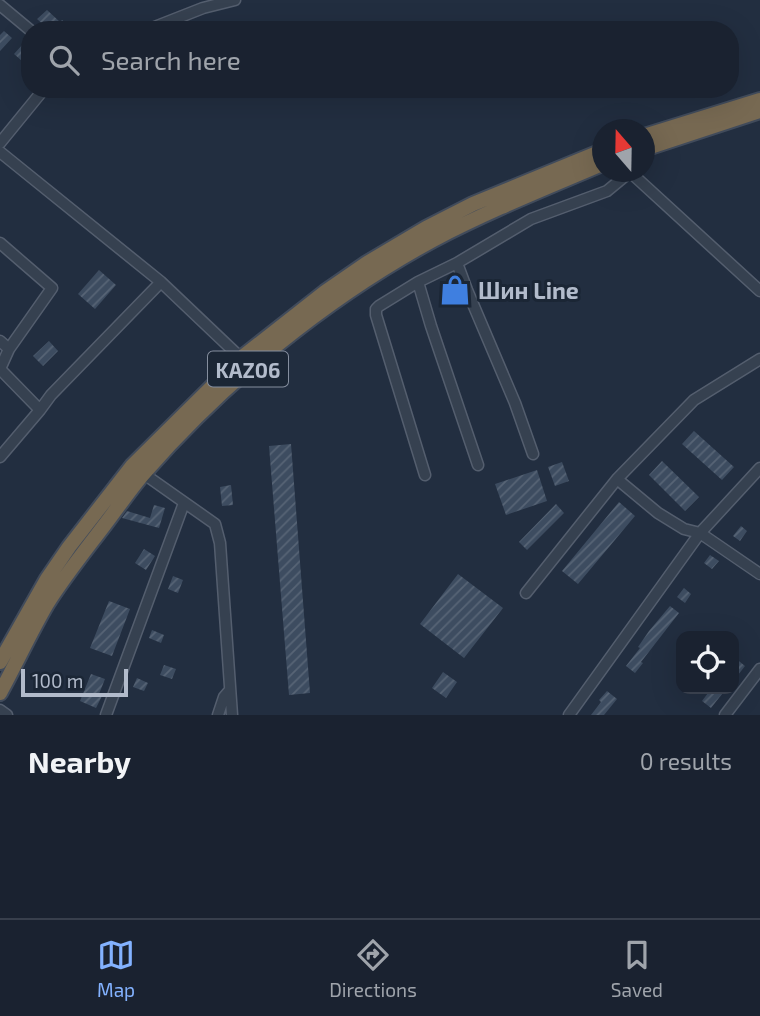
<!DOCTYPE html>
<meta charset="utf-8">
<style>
:root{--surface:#1a2230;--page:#232a38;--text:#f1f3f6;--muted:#9fa4ab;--line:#383f4c;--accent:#83b2ff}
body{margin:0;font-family:"Exo 2",sans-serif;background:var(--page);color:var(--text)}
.controls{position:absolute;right:21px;bottom:21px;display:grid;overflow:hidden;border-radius:14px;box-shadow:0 7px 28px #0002}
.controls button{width:63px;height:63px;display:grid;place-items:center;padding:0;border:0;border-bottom:2px solid var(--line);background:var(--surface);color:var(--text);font:35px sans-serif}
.compass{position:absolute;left:592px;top:119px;width:63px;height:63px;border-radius:50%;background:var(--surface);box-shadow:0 7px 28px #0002;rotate:340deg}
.scale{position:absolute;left:21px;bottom:18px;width:107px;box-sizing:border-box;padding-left:7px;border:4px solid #b2bbcb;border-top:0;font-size:19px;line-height:24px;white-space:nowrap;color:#b2bbcb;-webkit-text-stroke:5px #1b2635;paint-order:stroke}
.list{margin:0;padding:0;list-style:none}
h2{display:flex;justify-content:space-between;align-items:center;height:91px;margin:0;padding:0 28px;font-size:30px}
h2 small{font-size:23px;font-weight:400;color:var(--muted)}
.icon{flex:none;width:38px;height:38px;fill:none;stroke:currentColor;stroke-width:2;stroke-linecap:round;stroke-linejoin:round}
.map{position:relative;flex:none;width:760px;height:715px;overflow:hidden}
.search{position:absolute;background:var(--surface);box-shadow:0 7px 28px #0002;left:21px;right:21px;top:21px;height:77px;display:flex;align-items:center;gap:18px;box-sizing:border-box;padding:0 24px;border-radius:28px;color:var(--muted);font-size:26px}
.sheet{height:203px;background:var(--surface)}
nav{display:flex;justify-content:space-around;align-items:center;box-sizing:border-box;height:98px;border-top:2px solid var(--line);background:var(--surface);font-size:19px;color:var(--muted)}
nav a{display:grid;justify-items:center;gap:4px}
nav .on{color:var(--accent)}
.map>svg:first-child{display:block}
.building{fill:url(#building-hatch)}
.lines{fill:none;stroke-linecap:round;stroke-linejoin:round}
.minor-casing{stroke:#545e6e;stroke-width:13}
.highway-casing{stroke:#414b5b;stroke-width:18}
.minor{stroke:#364150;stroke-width:10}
.highway{stroke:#776952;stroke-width:14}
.labels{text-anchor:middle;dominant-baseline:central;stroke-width:6;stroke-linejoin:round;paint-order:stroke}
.shield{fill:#1b2635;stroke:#858e9e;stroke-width:2}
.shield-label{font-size:21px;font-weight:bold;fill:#b2bbcb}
.poi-label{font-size:23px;font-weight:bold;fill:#b2bbcb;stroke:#1b2635;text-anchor:start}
</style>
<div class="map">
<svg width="760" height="715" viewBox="0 0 760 715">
<defs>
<pattern id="building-hatch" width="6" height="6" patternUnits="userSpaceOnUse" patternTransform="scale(1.75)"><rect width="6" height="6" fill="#3d4c60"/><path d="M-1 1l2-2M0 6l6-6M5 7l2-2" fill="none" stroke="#576475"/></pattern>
</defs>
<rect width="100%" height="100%" fill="#222e40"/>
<!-- building -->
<path class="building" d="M47,10L60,22L62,20L73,30H53L48,24L46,27L37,19Z
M4,31L12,38L0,51V35Z
M23,44L30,50V53L22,61L14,54Z
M99,270L116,285L95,309L78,294Z
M49,341L58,351L43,366L33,356Z
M694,431L734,467L722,480L682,444Z
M291,444L310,693L289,695L269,446Z
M662,461L699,497L685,511L649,475Z
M562,462L569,481L555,486L548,467Z
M537,470L547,501L506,515L495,484Z
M231,485L233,505L222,506L220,487Z
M619,502L635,516L578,584L562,571Z
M556,504L564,513L527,550L519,542Z
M154,505L165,508L159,528L122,518L127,511L150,518Z
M741,526L747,531L740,541L733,536Z
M144,549L155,556L146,570L135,563Z
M710,555L719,561L712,569L704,563Z
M458,574L503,608L464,658L420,624Z
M173,576L183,580L178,593L168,589Z
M684,588L691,594L685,603L677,597Z
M109,601L130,609L112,656L90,648Z
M670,606L679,613L641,662L643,663L635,673L626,666L640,648L638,647L649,631Z
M152,630L164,635L161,643L149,638Z
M734,657L745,666L738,675L734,672Z
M164,665L176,669L172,679L160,675Z
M443,672L457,682L446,698L432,688Z
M91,674L105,679L99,694L102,696L96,708L80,701Z
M137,678L148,683L144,691L133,687Z
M711,689H726L711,708L702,701Z
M607,691L617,699L604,715H591L601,702L599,700Z"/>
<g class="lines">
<!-- minor casing -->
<g class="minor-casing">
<path id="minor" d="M0,5L30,30
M147,30L203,8L235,0
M0,143L44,89
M0,152L161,282L241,358
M630,172L760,291
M0,243L52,288L9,349
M457,263L467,290L515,403L533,454
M418,282L431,326L478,465
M0,341L9,349L0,369L40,410
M0,457L40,410L51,395L161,282
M144,474L215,524L220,543L232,715
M425,475L376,315V309L379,306L418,282L457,263L531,219L607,191L630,172
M617,479L658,513L684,529L700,533L760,574
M526,593L617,479L694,400L760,359
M0,710L7,715
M106,715L184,503
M218,715L224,697L230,690
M569,715L700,533L760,468
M725,715L760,669"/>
</g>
<!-- highway casing -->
<g class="highway-casing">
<path id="highway" d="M644,136L760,100
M644,149L760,111
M0,662L47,579L69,547L132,466L241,358L325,292L367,263L426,228L473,204L602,151
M0,693C16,664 30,633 47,604C64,577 84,552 103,527C117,509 130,489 145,472C226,380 325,299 433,240C488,211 546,188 602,164"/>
</g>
<!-- minor -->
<use href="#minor" class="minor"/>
<!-- highway -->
<use href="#highway" class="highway"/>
</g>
<!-- icons -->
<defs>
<g id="shop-bare" transform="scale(2.415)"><path d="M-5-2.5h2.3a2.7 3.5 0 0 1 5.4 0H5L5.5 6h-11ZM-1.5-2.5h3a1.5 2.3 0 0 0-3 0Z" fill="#3f7fe0" stroke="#1b2635" stroke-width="2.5" paint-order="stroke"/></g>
</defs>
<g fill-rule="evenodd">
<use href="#shop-bare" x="455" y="290"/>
</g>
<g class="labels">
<!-- shield labels -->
<rect class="shield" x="208" y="351.5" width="80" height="35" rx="5"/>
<g class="shield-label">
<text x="248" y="369">KАZ06</text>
</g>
<!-- poi labels -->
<g class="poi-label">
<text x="478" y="290">Шин Line</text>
</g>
</g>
</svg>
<div class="controls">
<button><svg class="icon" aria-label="locate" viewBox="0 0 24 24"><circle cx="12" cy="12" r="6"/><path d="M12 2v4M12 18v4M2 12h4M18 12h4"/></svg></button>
</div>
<svg class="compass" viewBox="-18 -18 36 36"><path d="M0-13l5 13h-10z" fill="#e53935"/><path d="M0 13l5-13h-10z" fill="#9fa4ab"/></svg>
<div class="scale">100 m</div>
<div class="search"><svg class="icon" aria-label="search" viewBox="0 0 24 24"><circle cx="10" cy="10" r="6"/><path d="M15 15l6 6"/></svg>Search here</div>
</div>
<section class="sheet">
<h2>Nearby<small>0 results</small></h2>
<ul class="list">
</ul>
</section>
<nav>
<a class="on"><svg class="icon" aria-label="map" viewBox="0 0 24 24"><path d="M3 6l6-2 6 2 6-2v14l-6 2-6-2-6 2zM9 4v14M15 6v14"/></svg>Map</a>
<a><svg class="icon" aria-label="directions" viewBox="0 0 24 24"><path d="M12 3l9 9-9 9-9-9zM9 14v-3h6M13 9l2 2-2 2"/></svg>Directions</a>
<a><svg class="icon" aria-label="saved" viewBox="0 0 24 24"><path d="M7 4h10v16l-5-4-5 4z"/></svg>Saved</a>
</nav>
